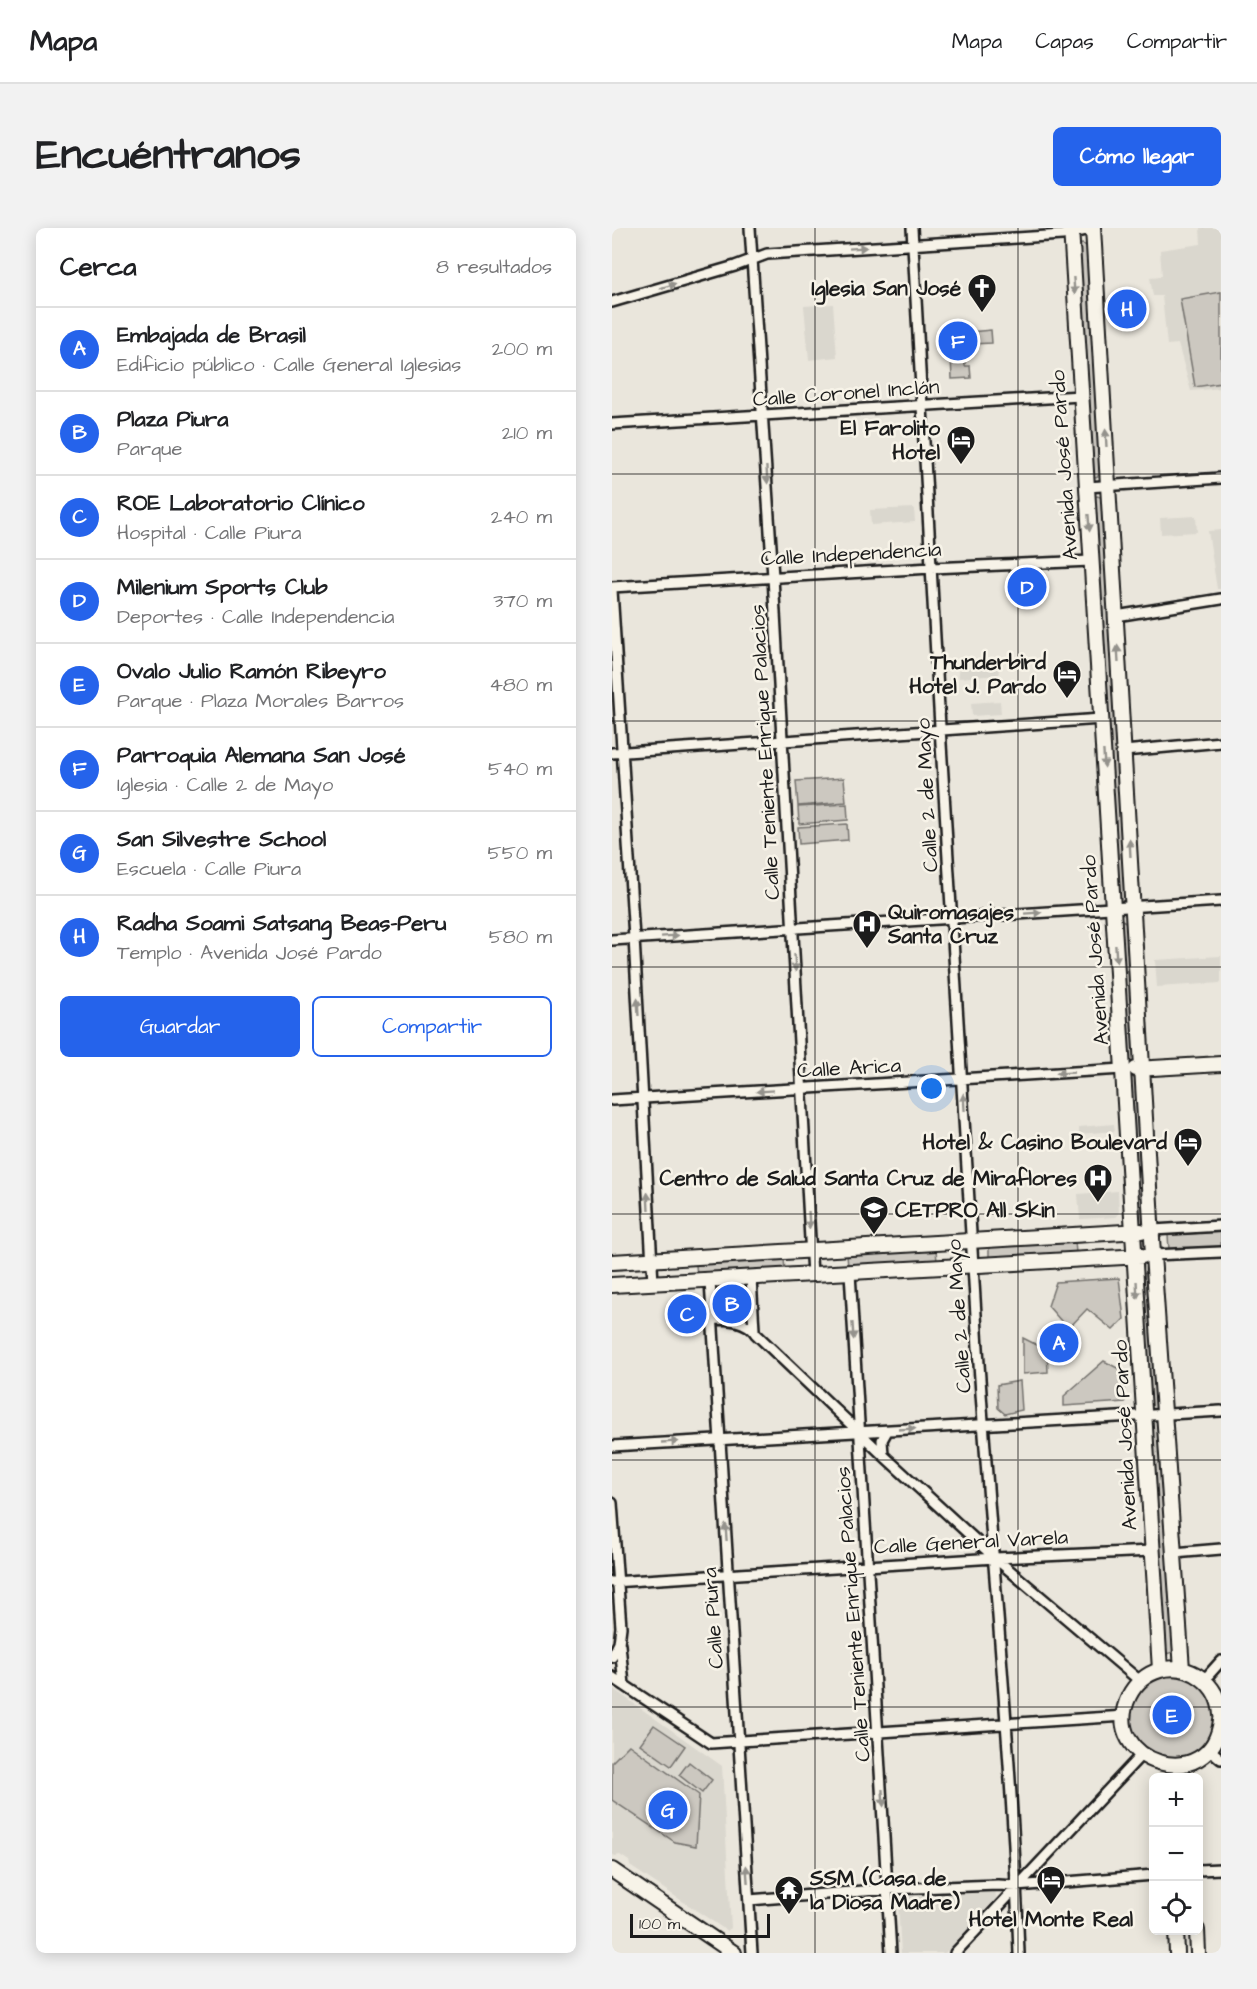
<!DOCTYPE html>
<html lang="es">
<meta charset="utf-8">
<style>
:root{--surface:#fff;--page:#f2f2f2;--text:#202124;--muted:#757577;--line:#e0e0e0;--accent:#2563eb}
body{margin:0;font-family:"Architects Daughter",sans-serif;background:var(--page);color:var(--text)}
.controls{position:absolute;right:18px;bottom:18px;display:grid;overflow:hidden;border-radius:9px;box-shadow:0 3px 15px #0003}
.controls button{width:54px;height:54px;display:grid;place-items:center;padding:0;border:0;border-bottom:2px solid var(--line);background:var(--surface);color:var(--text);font:30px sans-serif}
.scale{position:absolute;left:18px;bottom:15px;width:140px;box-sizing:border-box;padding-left:6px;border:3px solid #1c1c1c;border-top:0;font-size:16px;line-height:21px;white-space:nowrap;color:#1c1c1c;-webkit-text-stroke:4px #f7f3e8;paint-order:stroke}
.you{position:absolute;left:320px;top:861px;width:21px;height:21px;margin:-15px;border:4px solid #fff;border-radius:50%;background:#1a73e8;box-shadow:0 0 0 9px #1a73e833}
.badge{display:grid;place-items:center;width:39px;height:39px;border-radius:50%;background:var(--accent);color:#fff;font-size:20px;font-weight:700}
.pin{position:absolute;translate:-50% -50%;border:3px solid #fff;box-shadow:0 2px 6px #0006}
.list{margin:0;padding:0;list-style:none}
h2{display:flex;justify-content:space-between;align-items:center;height:78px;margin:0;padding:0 24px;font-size:26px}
h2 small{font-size:20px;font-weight:400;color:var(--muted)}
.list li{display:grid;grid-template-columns:39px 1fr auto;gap:18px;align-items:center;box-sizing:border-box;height:84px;padding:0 24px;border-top:2px solid var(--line)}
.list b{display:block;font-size:22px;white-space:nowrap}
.list p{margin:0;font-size:20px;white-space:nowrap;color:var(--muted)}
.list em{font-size:20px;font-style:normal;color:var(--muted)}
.actions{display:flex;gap:12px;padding:18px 24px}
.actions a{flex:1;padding:14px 0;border:2px solid var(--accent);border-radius:9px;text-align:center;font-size:21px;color:var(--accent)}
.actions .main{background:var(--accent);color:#fff}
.icon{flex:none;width:33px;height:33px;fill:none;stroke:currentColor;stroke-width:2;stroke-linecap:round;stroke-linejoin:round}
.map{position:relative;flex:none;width:609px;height:1725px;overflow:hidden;border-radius:9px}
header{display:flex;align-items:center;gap:36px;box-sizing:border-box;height:84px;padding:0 30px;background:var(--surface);border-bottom:2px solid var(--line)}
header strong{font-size:28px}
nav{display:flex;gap:33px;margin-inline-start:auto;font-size:21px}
.intro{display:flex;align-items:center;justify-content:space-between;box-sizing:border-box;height:144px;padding:0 36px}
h1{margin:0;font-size:42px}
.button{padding:15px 27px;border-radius:9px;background:var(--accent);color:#fff;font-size:21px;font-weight:700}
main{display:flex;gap:36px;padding:0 36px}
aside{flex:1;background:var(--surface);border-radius:9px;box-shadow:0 3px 15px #0003}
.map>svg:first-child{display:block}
.built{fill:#dad7ce}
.green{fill:#ccc8c0;stroke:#74726e;stroke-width:1.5}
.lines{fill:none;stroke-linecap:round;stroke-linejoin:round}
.minor-casing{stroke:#1c1c1c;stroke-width:14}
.secondary-casing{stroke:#1c1c1c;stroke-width:18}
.minor{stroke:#f7f3e8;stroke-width:9}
.secondary{stroke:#f7f3e8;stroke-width:14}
.oneway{fill:#94928c}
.grid{fill:none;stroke:#1c1c1c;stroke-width:1.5;stroke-opacity:0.55}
.labels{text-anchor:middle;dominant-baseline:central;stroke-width:5;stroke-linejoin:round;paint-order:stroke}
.poi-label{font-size:21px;font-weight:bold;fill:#1c1c1c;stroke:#f7f3e8;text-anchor:end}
.street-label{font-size:21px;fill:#1c1c1c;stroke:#f7f3e8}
</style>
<header>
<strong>Mapa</strong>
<nav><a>Mapa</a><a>Capas</a><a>Compartir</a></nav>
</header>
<div class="intro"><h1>Encuéntranos</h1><a class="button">Cómo llegar</a></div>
<main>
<aside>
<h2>Cerca<small>8 resultados</small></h2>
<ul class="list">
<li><span class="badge">A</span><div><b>Embajada de Brasil</b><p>Edificio público · Calle General Iglesias</p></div><em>200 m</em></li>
<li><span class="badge">B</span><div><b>Plaza Piura</b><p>Parque</p></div><em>210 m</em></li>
<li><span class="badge">C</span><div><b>ROE Laboratorio Clínico</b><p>Hospital · Calle Piura</p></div><em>240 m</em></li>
<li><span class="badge">D</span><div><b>Milenium Sports Club</b><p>Deportes · Calle Independencia</p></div><em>370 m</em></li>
<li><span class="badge">E</span><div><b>Ovalo Julio Ramón Ribeyro</b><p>Parque · Plaza Morales Barros</p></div><em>480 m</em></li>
<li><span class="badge">F</span><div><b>Parroquia Alemana San José</b><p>Iglesia · Calle 2 de Mayo</p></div><em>540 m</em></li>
<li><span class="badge">G</span><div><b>San Silvestre School</b><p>Escuela · Calle Piura</p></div><em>550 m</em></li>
<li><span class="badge">H</span><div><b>Radha Soami Satsang Beas-Peru</b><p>Templo · Avenida José Pardo</p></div><em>580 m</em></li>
</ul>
<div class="actions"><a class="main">Guardar</a><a>Compartir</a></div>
</aside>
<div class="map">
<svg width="609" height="1725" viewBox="0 0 609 1725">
<rect width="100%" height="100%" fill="#eae6dc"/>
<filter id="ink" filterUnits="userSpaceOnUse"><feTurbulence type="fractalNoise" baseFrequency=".0167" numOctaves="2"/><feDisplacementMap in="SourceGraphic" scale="12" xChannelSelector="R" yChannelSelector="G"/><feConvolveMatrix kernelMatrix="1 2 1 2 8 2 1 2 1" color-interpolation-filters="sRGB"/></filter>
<g filter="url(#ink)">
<!-- built -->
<path class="built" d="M588,0H609V160L579,163L566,116L555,117L550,68H541L538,49L550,48L548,22L589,16Z
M221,76L225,129L197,132L192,78Z
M302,280L303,294L259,297L258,282Z
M584,288L585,304L549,306L548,290Z
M609,302V361H605L596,303Z
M386,436L387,447L347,450L346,438Z
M388,473L389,486L360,488L359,475Z
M609,728V755L545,759L543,732Z
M502,896L503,903L467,906V899Z
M506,963L507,986L504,989L468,991L466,966Z
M0,1460L110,1538L119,1700L115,1703L18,1638L17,1633L8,1627L3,1628L0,1626Z
M383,1660L384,1670L333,1725H289L286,1675L290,1668Z"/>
<!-- green -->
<path class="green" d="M470,16L478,19L491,245L484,249L480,248L466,17Z
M609,64V155L583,159L568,71Z
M379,102L380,115L359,116L358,104Z
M353,127V138H358L359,150L340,151L339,128Z
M485,268L492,270L516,671L509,675L505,674L482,269Z
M232,550L234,574L186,578L184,553Z
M235,576L236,592L187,596L186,579Z
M235,596L236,612L187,616L186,599Z
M510,692L517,696L525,832L519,836L515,835L507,693Z
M520,849L526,852L533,996L525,997L517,850Z
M609,1004V1020L557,1022L556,1007Z
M463,1013L464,1025L377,1031V1019Z
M324,1021L325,1034L236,1039L235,1027Z
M172,1031L173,1043L85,1049L84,1037Z
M537,1045L561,1424L551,1427L526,1046Z
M507,1050L512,1091L501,1102L475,1081L456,1101L436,1078L444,1054Z
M133,1057L137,1060L139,1088L103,1091L102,1064L106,1058Z
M411,1110L435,1122L436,1144L411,1146Z
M492,1133L511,1143L513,1174L452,1178V1168Z
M408,1153L410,1182L393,1186L386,1180L385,1157Z
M557,1444L582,1450L601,1470L604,1497L590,1521L564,1533L537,1526L519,1504L518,1476L532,1454Z
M42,1497L73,1518L59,1538L28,1516Z
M17,1517L87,1567L84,1618L63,1614L0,1572V1534Z
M77,1534L100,1552L90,1565L67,1547Z"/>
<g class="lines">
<!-- minor casing -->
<g class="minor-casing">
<path id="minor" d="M138,0L161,349L200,1047
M300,0C321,379 342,757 367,1136C380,1332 400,1528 407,1725
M0,74L123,38L155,26L450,7L484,0
M0,196L469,168
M475,259L609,250
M0,359L319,340L479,333
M0,362L22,710L41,1055
M504,388L609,371
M512,523L609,514
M0,525L489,491
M0,712L609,673
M0,872L511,841
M541,1002L609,998
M541,1027L609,1024
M238,1045L279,1725
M139,1050L142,1102
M98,1053L140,1725
M100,1091C116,1091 135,1092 144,1106L271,1227L383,1330L528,1453
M0,1218L609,1183
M271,1227L270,1212L275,1203
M0,1275L9,1399L7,1415L0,1429
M562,1325L609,1321
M0,1354L383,1330L540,1323
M8,1417L12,1457
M0,1449L99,1515L513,1488
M592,1452L609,1433
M597,1521L609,1531
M586,1642L609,1641
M137,1672L277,1661L386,1657L404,1658L542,1647
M343,1725L530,1526"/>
</g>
<!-- secondary casing -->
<g class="secondary-casing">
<path id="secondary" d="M459,0L548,1442
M481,0L541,1027L570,1441
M524,841L609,836
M0,1034L529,1003
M0,1057L530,1028
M609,1487C607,1456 578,1434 548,1442C534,1446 523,1456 517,1468C485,1535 600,1570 609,1492
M0,1642L122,1725
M564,1702L565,1725
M585,1702L586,1725"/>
</g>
<!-- minor -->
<use href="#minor" class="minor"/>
<!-- secondary -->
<use href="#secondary" class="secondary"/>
</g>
<!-- one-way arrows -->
<defs><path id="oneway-solid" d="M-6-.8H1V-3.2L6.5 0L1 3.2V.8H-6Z" transform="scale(1.5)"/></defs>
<g class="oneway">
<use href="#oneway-solid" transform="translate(246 20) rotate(-4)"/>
<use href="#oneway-solid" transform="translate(56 58) rotate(-16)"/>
<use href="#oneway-solid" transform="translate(462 58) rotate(86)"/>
<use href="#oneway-solid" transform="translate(494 210) rotate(-93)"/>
<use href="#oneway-solid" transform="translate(155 247) rotate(86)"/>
<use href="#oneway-solid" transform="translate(477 295) rotate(86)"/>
<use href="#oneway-solid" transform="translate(506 426) rotate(-93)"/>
<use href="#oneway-solid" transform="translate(492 531) rotate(86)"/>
<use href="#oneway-solid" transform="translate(518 620) rotate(-93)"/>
<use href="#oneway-solid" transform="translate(421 685) rotate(-4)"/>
<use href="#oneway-solid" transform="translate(58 708) rotate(-4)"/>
<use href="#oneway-solid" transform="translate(504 726) rotate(86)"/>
<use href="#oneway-solid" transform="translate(183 735) rotate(87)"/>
<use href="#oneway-solid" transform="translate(26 779) rotate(-93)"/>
<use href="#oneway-solid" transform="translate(453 845) rotate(177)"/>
<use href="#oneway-solid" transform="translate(153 863) rotate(176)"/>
<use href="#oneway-solid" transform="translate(352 874) rotate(-94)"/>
<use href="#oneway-solid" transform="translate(36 973) rotate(-93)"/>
<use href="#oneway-solid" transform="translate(197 992) rotate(87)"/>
<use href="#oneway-solid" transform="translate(525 1062) rotate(87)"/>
<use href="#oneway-solid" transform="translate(241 1103) rotate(86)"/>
<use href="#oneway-solid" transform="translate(295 1201) rotate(-3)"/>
<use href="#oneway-solid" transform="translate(58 1214) rotate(-3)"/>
<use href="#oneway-solid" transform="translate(114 1304) rotate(-94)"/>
<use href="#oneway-solid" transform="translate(271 1570) rotate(86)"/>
<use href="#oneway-solid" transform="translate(135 1646) rotate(-94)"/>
</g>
</g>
<!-- grid -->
<path class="grid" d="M203,0V1725M406,0V1725M0,246H609M0,493H609M0,739H609M0,986H609M0,1232H609M0,1479H609"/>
<!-- icons -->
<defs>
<g id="church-pin" transform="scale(1.5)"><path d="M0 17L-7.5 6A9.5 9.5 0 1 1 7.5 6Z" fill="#1c1c1c" stroke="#f7f3e8"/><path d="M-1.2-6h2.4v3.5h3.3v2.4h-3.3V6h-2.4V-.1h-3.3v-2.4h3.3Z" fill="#fff"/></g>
<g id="hotel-pin" transform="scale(1.5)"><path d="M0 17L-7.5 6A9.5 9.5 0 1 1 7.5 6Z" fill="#1c1c1c" stroke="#f7f3e8"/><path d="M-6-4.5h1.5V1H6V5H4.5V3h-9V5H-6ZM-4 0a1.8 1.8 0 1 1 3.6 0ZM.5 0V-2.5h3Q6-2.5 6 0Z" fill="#fff"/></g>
<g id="hospital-pin" transform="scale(1.5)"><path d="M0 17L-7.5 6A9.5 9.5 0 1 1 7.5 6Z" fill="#1c1c1c" stroke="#f7f3e8"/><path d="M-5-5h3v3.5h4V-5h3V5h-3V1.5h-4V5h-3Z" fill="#fff"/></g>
<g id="university-pin" transform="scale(1.5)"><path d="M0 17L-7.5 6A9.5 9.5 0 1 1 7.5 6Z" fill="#1c1c1c" stroke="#f7f3e8"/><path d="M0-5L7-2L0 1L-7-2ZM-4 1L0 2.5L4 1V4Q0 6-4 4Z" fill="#fff"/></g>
<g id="temple-pin" transform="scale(1.5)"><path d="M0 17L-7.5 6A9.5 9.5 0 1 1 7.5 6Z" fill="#1c1c1c" stroke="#f7f3e8"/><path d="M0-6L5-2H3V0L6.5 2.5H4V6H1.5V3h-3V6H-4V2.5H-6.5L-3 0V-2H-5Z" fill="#fff"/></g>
</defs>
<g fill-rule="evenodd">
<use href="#church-pin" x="370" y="60"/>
<use href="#hotel-pin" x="349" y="212"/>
<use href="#hotel-pin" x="455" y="446"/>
<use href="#hospital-pin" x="255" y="696"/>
<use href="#hotel-pin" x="576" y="914"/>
<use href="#hospital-pin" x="486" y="950"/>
<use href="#university-pin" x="262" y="982"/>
<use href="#hotel-pin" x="439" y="1652"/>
<use href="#temple-pin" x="177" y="1662"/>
</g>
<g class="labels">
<!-- poi labels -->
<g class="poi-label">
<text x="349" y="60">Iglesia San José</text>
<text x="328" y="200">El Farolito<tspan x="328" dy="24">Hotel</tspan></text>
<text x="434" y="434">Thunderbird<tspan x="434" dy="24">Hotel J. Pardo</tspan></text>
<text x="276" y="684" text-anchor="start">Quiromasajes<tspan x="276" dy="24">Santa Cruz</tspan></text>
<text x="555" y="914">Hotel &amp; Casino Boulevard</text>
<text x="465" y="950">Centro de Salud Santa Cruz de Miraflores</text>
<text x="283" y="982" text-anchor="start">CETPRO All Skin</text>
<text x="198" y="1650" text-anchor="start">SSM (Casa de<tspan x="198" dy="24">la Diosa Madre)</tspan></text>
<text x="439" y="1691" text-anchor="middle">Hotel Monte Real</text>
</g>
<!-- street labels -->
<g class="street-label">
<text transform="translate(234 165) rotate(-4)">Calle Coronel Inclán</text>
<text transform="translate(452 237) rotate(-94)">Avenida José Pardo</text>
<text transform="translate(239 326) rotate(-3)">Calle Independencia</text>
<text transform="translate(153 524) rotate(-93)">Calle Teniente Enrique Palacios</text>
<text transform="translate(315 567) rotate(-93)">Calle 2 de Mayo</text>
<text transform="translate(483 722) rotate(-94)">Avenida José Pardo</text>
<text transform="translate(237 840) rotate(-3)">Calle Arica</text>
<text transform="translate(347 1088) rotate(-94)">Calle 2 de Mayo</text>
<text transform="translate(513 1207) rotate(-93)">Avenida José Pardo</text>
<text transform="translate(359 1314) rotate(-3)">Calle General Varela</text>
<text transform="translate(241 1386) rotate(-94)">Calle Teniente Enrique Palacios</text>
<text transform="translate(101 1390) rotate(-94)">Calle Piura</text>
</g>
</g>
</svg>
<div class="controls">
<button>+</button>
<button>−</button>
<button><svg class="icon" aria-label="locate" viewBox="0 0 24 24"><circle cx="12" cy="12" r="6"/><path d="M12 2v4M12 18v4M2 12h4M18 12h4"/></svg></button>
</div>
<div class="scale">100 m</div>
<div class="you"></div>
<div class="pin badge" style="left:447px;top:1115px">A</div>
<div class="pin badge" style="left:120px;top:1076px">B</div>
<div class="pin badge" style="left:75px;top:1086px">C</div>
<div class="pin badge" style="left:415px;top:359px">D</div>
<div class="pin badge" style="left:560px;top:1487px">E</div>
<div class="pin badge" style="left:346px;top:113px">F</div>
<div class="pin badge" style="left:56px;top:1582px">G</div>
<div class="pin badge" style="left:515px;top:81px">H</div>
</div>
</main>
